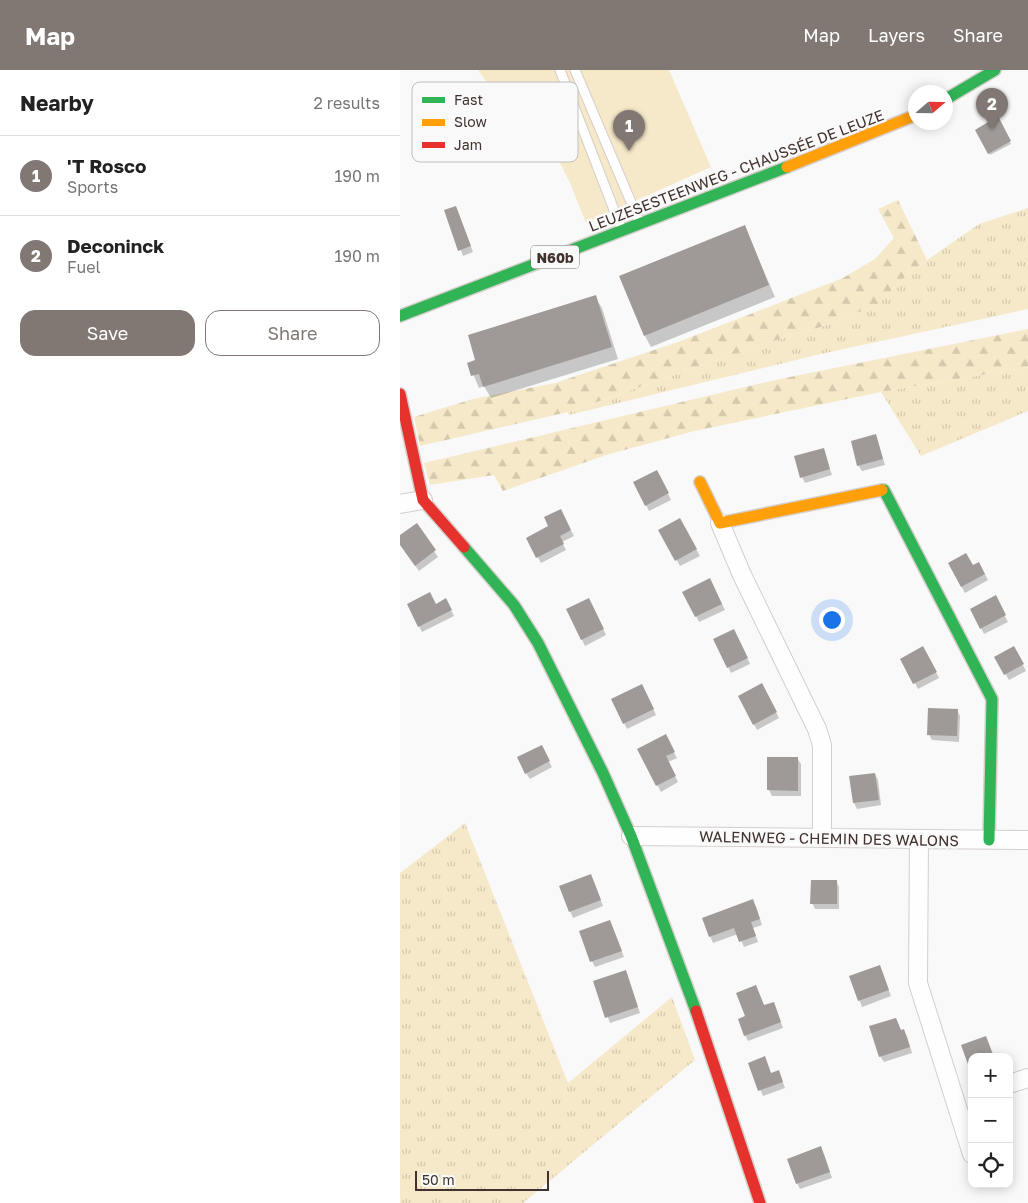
<!DOCTYPE html>
<meta charset="utf-8">
<style>
:root{--surface:#fff;--page:#f2f2f2;--text:#222;--muted:#767676;--line:#e0e0e0;--accent:#817874}
body{margin:0;font-family:"Golos Text",sans-serif;background:var(--page);color:var(--text)}
.controls{position:absolute;right:15px;bottom:15px;display:grid;overflow:hidden;border-radius:10px;box-shadow:0 2px 12px #0003}
.controls button{width:45px;height:45px;display:grid;place-items:center;padding:0;border:0;border-bottom:1px solid var(--line);background:var(--surface);color:var(--text);font:25px sans-serif}
.compass{position:absolute;left:508px;top:15px;width:45px;height:45px;border-radius:50%;background:var(--surface);box-shadow:0 2px 12px #0003;rotate:70deg}
.scale{position:absolute;left:15px;bottom:12px;width:134px;box-sizing:border-box;padding-left:5px;border:2px solid #41322d;border-top:0;font-size:14px;line-height:18px;white-space:nowrap;color:#41322d;-webkit-text-stroke:4px #f9f9f9;paint-order:stroke}
.you{position:absolute;left:431px;top:549px;width:18px;height:18px;margin:-12px;border:4px solid #fff;border-radius:50%;background:#1a73e8;box-shadow:0 0 0 8px #1a73e833}
.badge{display:grid;place-items:center;width:32px;height:32px;border-radius:50%;background:var(--accent);color:#fff;font-size:16px;font-weight:700}
.pin{position:absolute;translate:-50% -41px;filter:drop-shadow(0 1px 2px #0008)}
.pin::after{content:'';position:absolute;top:26px;width:18px;height:15px;background:inherit;clip-path:polygon(0 0,100% 0,50% 100%)}
.list{margin:0;padding:0;list-style:none}
h2{display:flex;justify-content:space-between;align-items:center;height:65px;margin:0;padding:0 20px;font-size:21px}
h2 small{font-size:16px;font-weight:400;color:var(--muted)}
.list li{display:grid;grid-template-columns:32px 1fr auto;gap:15px;align-items:center;box-sizing:border-box;height:80px;padding:0 20px;border-top:1px solid var(--line)}
.list b{display:block;font-size:19px;white-space:nowrap}
.list p{margin:0;font-size:16px;white-space:nowrap;color:var(--muted)}
.list em{font-size:16px;font-style:normal;color:var(--muted)}
.actions{display:flex;gap:10px;padding:15px 20px}
.actions a{flex:1;padding:11px 0;border:1px solid var(--accent);border-radius:15px;text-align:center;font-size:18px;color:var(--accent)}
.actions .main{background:var(--accent);color:#fff}
.icon{flex:none;width:28px;height:28px;fill:none;stroke:currentColor;stroke-width:2;stroke-linecap:round;stroke-linejoin:round}
.map{position:relative;flex:none;width:628px;height:1133px;overflow:hidden}
header{display:flex;align-items:center;gap:30px;box-sizing:border-box;height:70px;padding:0 25px;background:var(--accent);color:#fff}
header strong{font-size:24px}
nav{display:flex;gap:28px;margin-inline-start:auto;font-size:18px}
main{display:flex}
aside{flex:1;background:var(--surface)}
.map>svg:first-child{display:block}
.grass{fill:url(#grass-tufts)}
.forest{fill:url(#forest-firs)}
.garden{fill:#f6e9c9}
.shadow{fill:#0003}
.building{fill:#9f9a97}
.lines{fill:none;stroke-linecap:round;stroke-linejoin:round}
.lane-casing{stroke:#d5cecb;stroke-width:11}
.street-casing{stroke:#d5cecb;stroke-width:20}
.fast-casing{stroke:#d5cecb;stroke-width:14}
.slow-casing{stroke:#d5cecb;stroke-width:14}
.jam-casing{stroke:#d5cecb;stroke-width:14}
.lane{stroke:#fefefe;stroke-width:9}
.street{stroke:#fefefe;stroke-width:18}
.fast{stroke:#30b455;stroke-width:11}
.slow{stroke:#ff9f0a;stroke-width:11}
.jam{stroke:#e5322d;stroke-width:11}
.labels{text-anchor:middle;dominant-baseline:central;stroke-width:5;stroke-linejoin:round;paint-order:stroke}
.shield{fill:#f9f9f9;stroke:#786e6a;stroke-width:1}
.shield-label{font-size:14px;font-weight:bold;fill:#41322d}
.street-label{font-size:15px;fill:#41322d;stroke:#f9f9f9}
.key{fill:#f9f9f9;stroke:#c2bdbc;stroke-width:1}
.key-label{font-size:14px;fill:#41322d}
</style>
<header>
<strong>Map</strong>
<nav><a>Map</a><a>Layers</a><a>Share</a></nav>
</header>
<main>
<aside>
<h2>Nearby<small>2 results</small></h2>
<ul class="list">
<li><span class="badge">1</span><div><b>'T Rosco</b><p>Sports</p></div><em>190 m</em></li>
<li><span class="badge">2</span><div><b>Deconinck</b><p>Fuel</p></div><em>190 m</em></li>
</ul>
<div class="actions"><a class="main">Save</a><a>Share</a></div>
</aside>
<div class="map">
<svg width="628" height="1133" viewBox="0 0 628 1133">
<defs>
<pattern id="grass-tufts" width="24" height="20" patternUnits="userSpaceOnUse" patternTransform="scale(1.25)"><rect width="24" height="20" fill="#f6e9c9"/><path d="M3 7l-1-3M5 7V3M7 7l1-3M15 17l-1-3M17 17v-4M19 17l1-3" fill="none" stroke="#d4c8ad"/></pattern>
<pattern id="forest-firs" width="22" height="20" patternUnits="userSpaceOnUse" patternTransform="scale(1.25)"><rect width="22" height="20" fill="#f6e9c9"/><path d="M5 1l3.5 6h-7zM16 11l3.5 6h-7z" fill="#d4c8ad"/></pattern>
</defs>
<rect width="100%" height="100%" fill="#f9f9f9"/>
<!-- grass -->
<path class="grass" d="M628,138V239L421,284L169,345L168,342L354,277L424,256L477,235L510,202L579,154Z
M628,297V341L521,386L481,322Z
M65,753L168,1013L272,927L295,990L123,1133H0V803Z"/>
<!-- forest -->
<path class="forest" d="M498,130L527,190L510,202L477,235L424,256L354,277L168,342L20,376L14,347L73,329L155,313L278,272L443,208L475,189L494,168L478,139Z
M628,259V297L481,322L294,361L206,385L103,421L94,405L30,415L24,393L375,310Z"/>
<!-- garden -->
<path class="garden" d="M78,0H269L311,97L186,153L170,113L141,55L123,64Z"/>
<!-- shadow -->
<path class="shadow" d="M597,48L611,74L590,85L577,60Z
M46,141L58,143L73,182L63,186Z
M345,157L375,227L251,277L245,266Z
M195,227L202,238L218,289L91,328L84,316L79,318L69,294Z
M476,366L485,395L462,401L458,395Z
M423,379L432,405L405,413L402,407Z
M260,407L271,430L249,441L246,435Z
M160,440L174,466L162,472L166,480L141,493L127,468L150,457Z
M280,449L300,486L280,496L260,460Z
M16,455L38,487L19,501L0,474V467Z
M579,493L588,510L565,523L549,494L572,497Z
M313,516L325,540L299,552L284,522Z
M595,527L608,552L584,564L581,558Z
M8,535L49,536L54,546L22,562Z
M192,536L206,565L185,576L168,540Z
M337,566L350,594L331,603L328,597Z
M523,578L539,608L518,619L502,589Z
M614,578L626,601L609,610L596,588Z
M362,615L379,648L357,660L339,627Z
M245,621L256,645L227,659L224,653Z
M557,640L560,646L559,672L532,670L529,665Z
M265,666L277,688L268,692L278,712L261,722L239,680Z
M144,682L152,697L130,709L126,703Z
M397,688L401,694V726H372L369,720V689Z
M475,704L478,710L481,735L457,739L454,733Z
M436,811L439,817V839H415L412,833Z
M194,812L203,836L173,848L160,817Z
M356,836L362,855L353,858L358,872L344,877L338,864L313,873L303,849Z
M210,852L224,887L195,897L192,891Z
M480,897L491,926L462,937L451,907Z
M228,908L240,943L210,953L195,912Z
M356,917L364,936L376,939L383,958L348,971L345,965L347,947Z
M496,949L501,961H503L507,966L512,983L484,992L480,986Z
M349,994L381,1007L385,1018L363,1026Z
M424,1084L432,1108L400,1119L397,1113Z"/>
<!-- building -->
<path class="building" d="M598,46L611,71L588,84L575,60Z
M56,136L71,176L58,181L44,140Z
M345,155L369,215L244,266L219,206Z
M196,225L212,277L83,317L79,304L71,306L67,293L75,290L68,265Z
M476,364L483,389L457,396L451,371Z
M424,378L430,399L400,408L394,386Z
M257,400L269,423L245,436L233,412Z
M161,439L171,460L160,466L164,474L136,488L126,468L148,456L144,447Z
M280,448L297,479L275,491L258,460Z
M17,453L36,480L15,496L0,475V465Z
M566,483L573,495L579,492L585,504L561,517L548,493Z
M310,508L322,534L295,547L282,522Z
M30,522L36,534L46,528L52,540L18,557L7,534Z
M596,525L606,545L580,559L570,539Z
M189,528L204,559L181,570L166,539Z
M334,559L348,588L327,598L313,569Z
M523,576L537,602L513,614L500,589Z
M614,576L624,594L604,605L594,587Z
M362,613L377,642L353,655L338,626Z
M242,614L254,639L223,654L211,629Z
M528,638L558,639L557,666L527,665Z
M266,664L275,682L266,686L276,706L256,716L237,679Z
M142,675L150,691L125,704L117,687Z
M367,687H398V721L367,720Z
M475,703L479,730L453,733L449,706Z
M191,804L201,830L169,842L159,816Z
M411,810H437V834H410Z
M353,829L360,849L351,852L356,866L339,872L334,858L309,867L302,848Z
M210,850L222,881L190,892L179,861Z
M480,895L489,920L458,931L449,906Z
M226,900L238,937L205,948L193,911Z
M356,915L364,935L374,932L381,952L344,966L338,949L345,946L336,923Z
M496,948L501,960L504,959L510,977L479,987L469,956Z
M586,966L594,987H572L570,1000L561,975Z
M365,986L371,1003L379,1000L383,1012L358,1021L348,993Z
M421,1076L430,1102L396,1114L387,1089Z"/>
<g class="lines">
<!-- lane casing -->
<g class="lane-casing">
<path id="lane" d="M160,0L221,158
M175,0L239,151"/>
</g>
<!-- street casing -->
<g class="street-casing">
<path id="street" d="M0,434L23,430
M320,453L342,505L417,659L422,675V768
M231,766L628,770
M519,769L518,913L572,1084
M609,1014L628,1008"/>
</g>
<!-- fast casing -->
<g class="fast-casing">
<path id="fast" d="M546,29L595,0
M0,246L387,97
M482,420H484L592,629L589,770
M64,477L114,535L138,573L203,703L231,766L296,941"/>
</g>
<!-- slow casing -->
<g class="slow-casing">
<path id="slow" d="M387,97L516,45
M300,412L320,453L482,420"/>
</g>
<!-- jam casing -->
<g class="jam-casing">
<path id="jam" d="M0,324L23,430L64,477
M296,941L360,1133"/>
</g>
<!-- lane -->
<use href="#lane" class="lane"/>
<!-- street -->
<use href="#street" class="street"/>
<!-- fast -->
<use href="#fast" class="fast"/>
<!-- slow -->
<use href="#slow" class="slow"/>
<!-- jam -->
<use href="#jam" class="jam"/>
</g>
<g class="labels">
<!-- shield labels -->
<rect class="shield" x="131" y="175.5" width="48" height="23" rx="4"/>
<g class="shield-label">
<text x="155" y="187">N60b</text>
</g>
<!-- street labels -->
<g class="street-label">
<text transform="translate(336 100) rotate(-21)">LEUZESESTEENWEG - CHAUSSÉE DE LEUZE</text>
<text transform="translate(429 768) rotate(1)">WALENWEG - CHEMIN DES WALONS</text>
</g>
</g>
<!-- legend -->
<rect x="12" y="12" width="166" height="80" rx="8" class="key"/>
<rect x="22" y="27" width="23" height="6" fill="#30b455"/>
<rect x="22" y="49" width="23" height="7" fill="#ff9f0a"/>
<rect x="22" y="72" width="23" height="6" fill="#e5322d"/>
<g class="key-label">
<text x="54" y="35">Fast</text>
<text x="54" y="57">Slow</text>
<text x="54" y="80">Jam</text>
</g>
</svg>
<div class="controls">
<button>+</button>
<button>−</button>
<button><svg class="icon" aria-label="locate" viewBox="0 0 24 24"><circle cx="12" cy="12" r="6"/><path d="M12 2v4M12 18v4M2 12h4M18 12h4"/></svg></button>
</div>
<svg class="compass" viewBox="-18 -18 36 36"><path d="M0-13l5 13h-10z" fill="#e53935"/><path d="M0 13l5-13h-10z" fill="#767676"/></svg>
<div class="scale">50 m</div>
<div class="you"></div>
<div class="pin badge" style="left:229px;top:81px">1</div>
<div class="pin badge" style="left:592px;top:59px">2</div>
</div>
</main>
